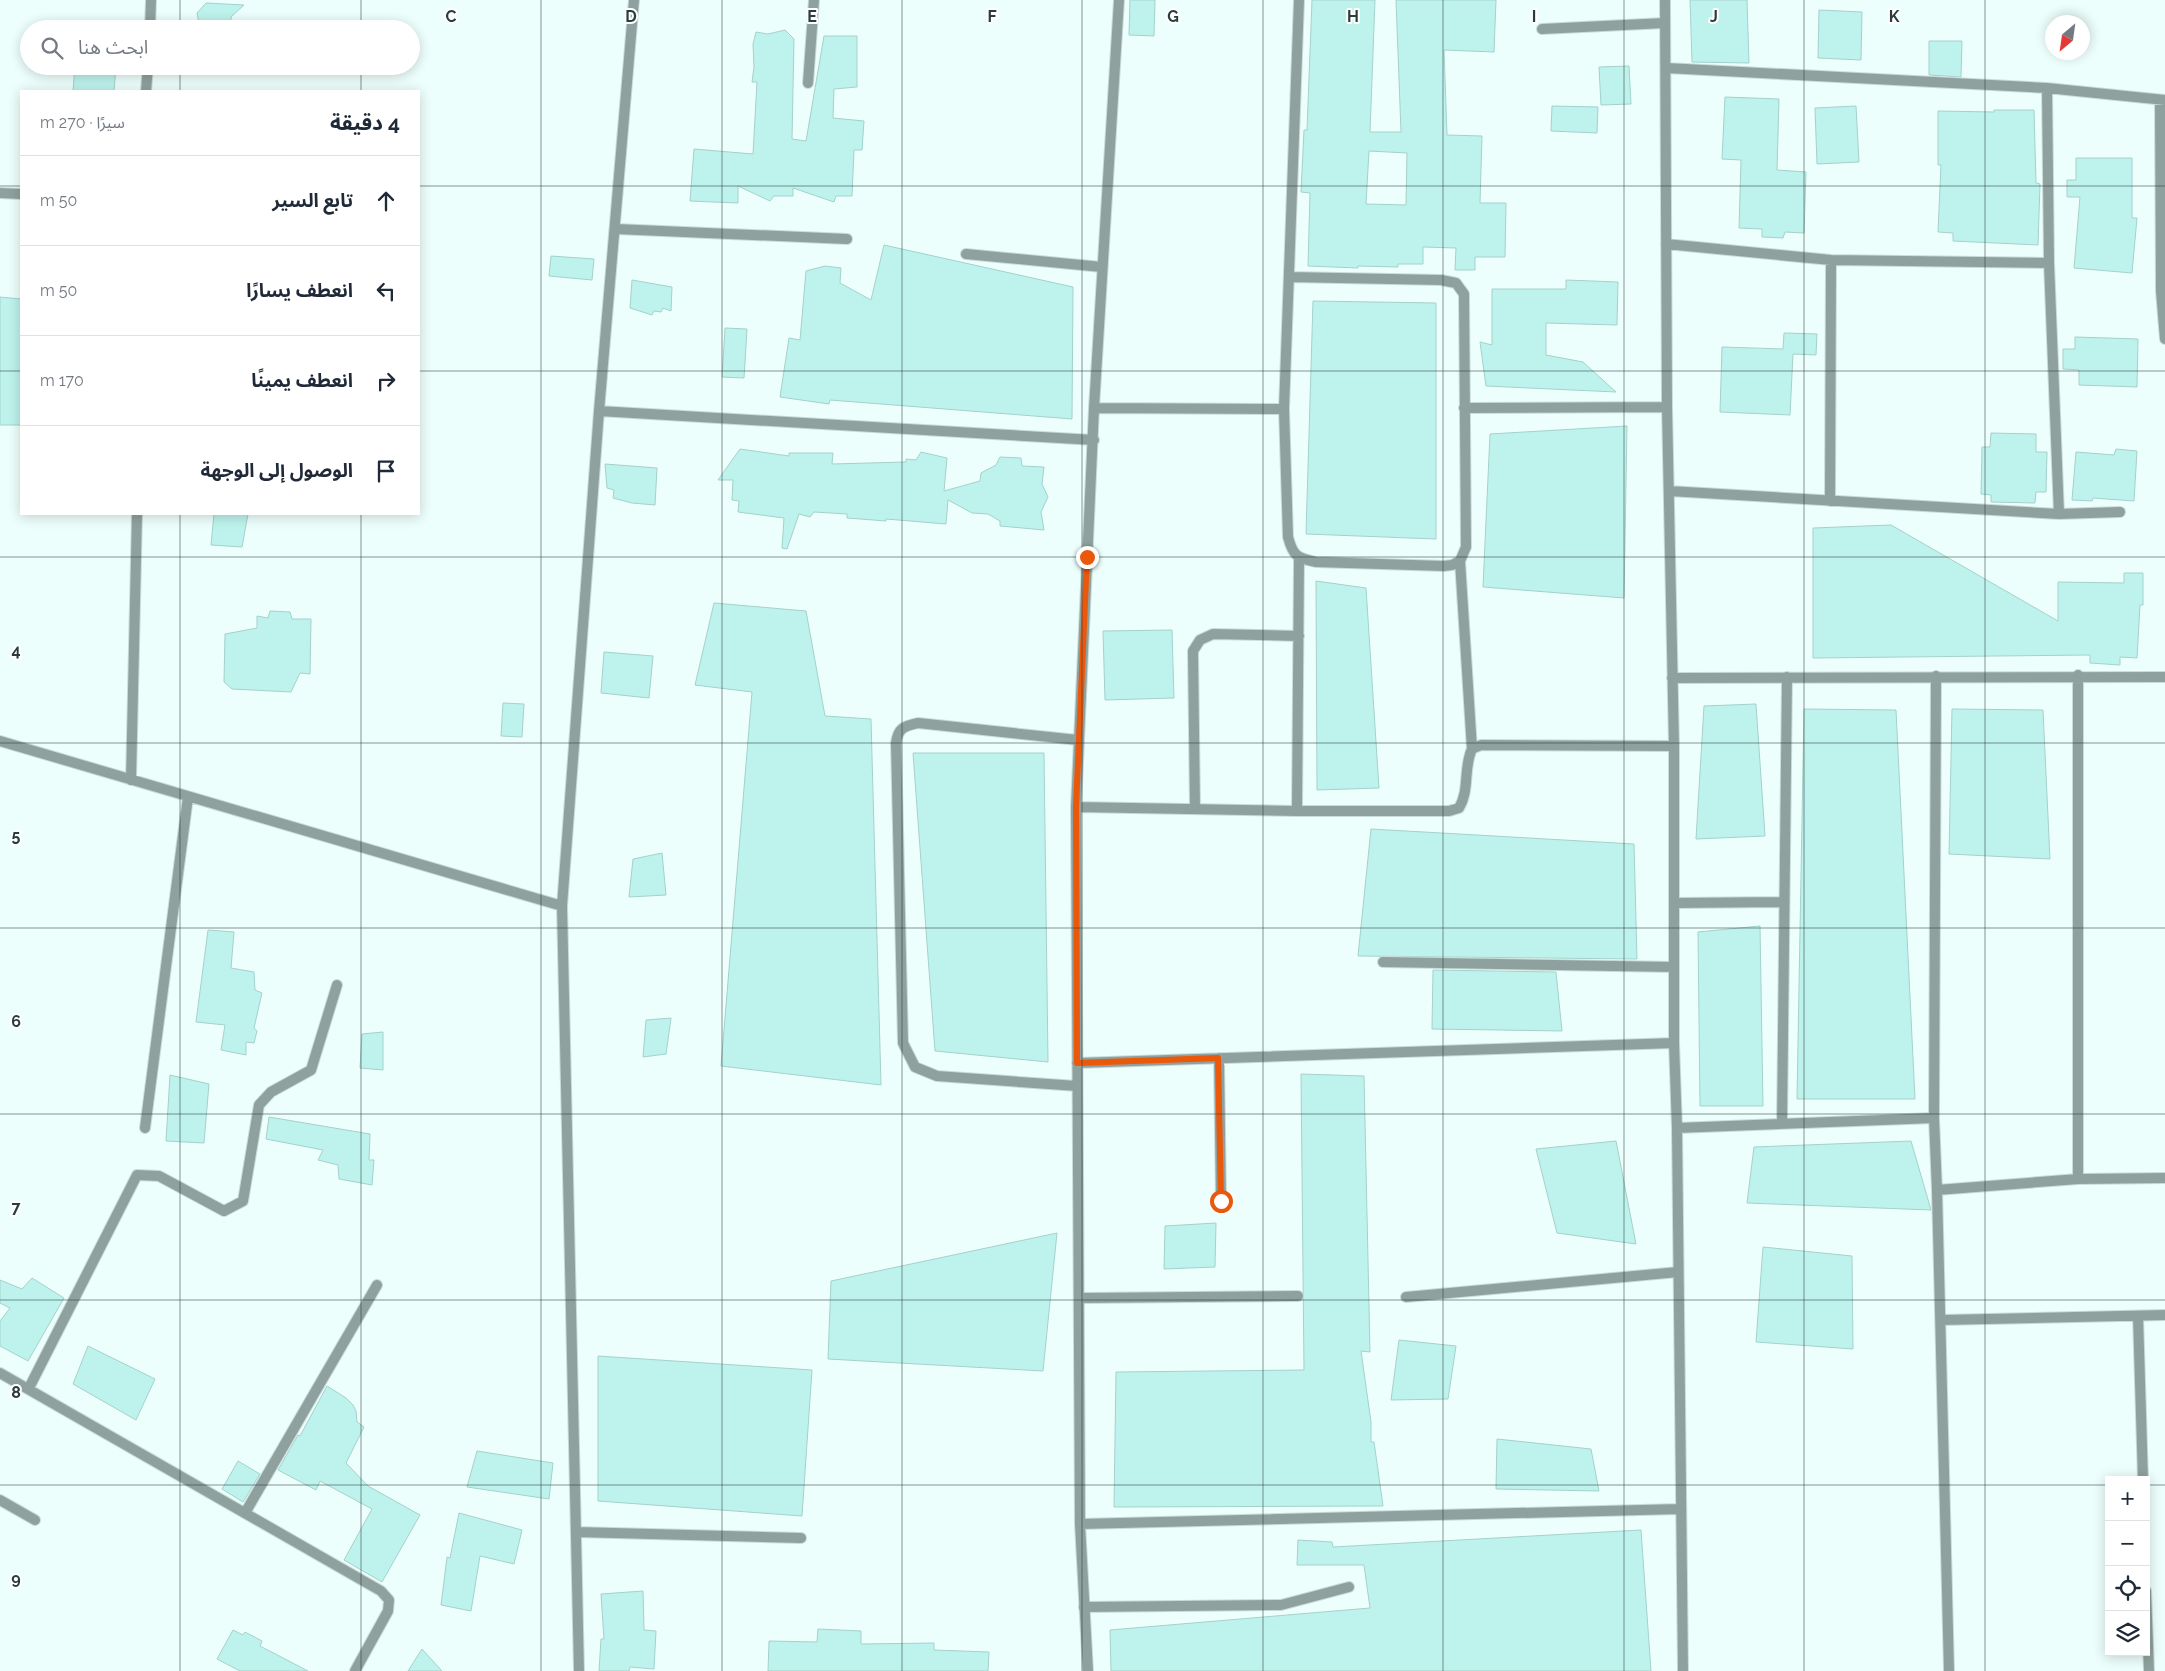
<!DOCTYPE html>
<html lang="ar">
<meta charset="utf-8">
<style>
:root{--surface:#fff;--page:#f6f6f7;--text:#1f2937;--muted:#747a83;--line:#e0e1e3}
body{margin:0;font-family:Raleway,"Noto Sans Arabic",sans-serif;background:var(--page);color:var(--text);direction:rtl}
.controls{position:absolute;right:15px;bottom:15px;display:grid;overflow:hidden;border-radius:0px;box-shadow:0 2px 12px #0003}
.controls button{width:45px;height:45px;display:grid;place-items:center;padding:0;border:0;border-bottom:1px solid var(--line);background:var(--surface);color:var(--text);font:25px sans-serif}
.compass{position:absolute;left:2045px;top:15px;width:45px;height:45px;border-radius:50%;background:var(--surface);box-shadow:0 2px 12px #0003;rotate:209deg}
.stop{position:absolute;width:15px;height:15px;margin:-11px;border:4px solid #ea580c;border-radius:50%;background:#fff}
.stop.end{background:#ea580c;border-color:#fff;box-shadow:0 1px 5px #0008}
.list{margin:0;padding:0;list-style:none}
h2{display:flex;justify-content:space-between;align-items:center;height:65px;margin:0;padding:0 20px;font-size:21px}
h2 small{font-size:16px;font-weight:400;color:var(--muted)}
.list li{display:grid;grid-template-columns:32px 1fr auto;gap:15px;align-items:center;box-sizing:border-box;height:90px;padding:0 20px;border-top:1px solid var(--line)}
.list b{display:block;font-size:19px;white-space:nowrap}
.list em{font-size:16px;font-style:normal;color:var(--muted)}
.icon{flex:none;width:28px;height:28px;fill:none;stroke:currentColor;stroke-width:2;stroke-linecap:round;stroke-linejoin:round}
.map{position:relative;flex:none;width:2165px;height:1671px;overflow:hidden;direction:ltr}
.search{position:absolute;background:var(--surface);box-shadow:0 2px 12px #0003;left:20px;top:20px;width:400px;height:55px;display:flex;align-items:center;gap:12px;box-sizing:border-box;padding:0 18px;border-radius:28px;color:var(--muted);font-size:19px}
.panel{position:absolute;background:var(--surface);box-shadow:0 2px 12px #0003;left:20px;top:90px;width:400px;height:425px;border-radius:0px;direction:rtl}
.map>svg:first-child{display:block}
.building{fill:#bdf3ec;stroke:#a5d1cb;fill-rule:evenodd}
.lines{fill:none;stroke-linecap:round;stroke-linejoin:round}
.service-casing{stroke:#cadcd9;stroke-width:12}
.minor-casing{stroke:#cadcd9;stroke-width:12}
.service{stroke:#8fa19e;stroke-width:10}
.minor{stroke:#8fa19e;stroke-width:10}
.route{stroke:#ea580c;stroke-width:6}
.grid{fill:none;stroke:#2b3d3a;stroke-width:1;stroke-opacity:0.55}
.grid-label{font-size:16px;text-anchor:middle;font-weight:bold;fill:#2b3d3a;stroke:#fff;stroke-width:4;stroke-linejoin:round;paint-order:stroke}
</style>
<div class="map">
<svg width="2165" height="1671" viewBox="0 0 2165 1671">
<rect width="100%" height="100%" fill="#edfffc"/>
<!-- building -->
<path class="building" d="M1130,0H1155L1154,36L1129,35Z
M1312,0H1375L1370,132H1401L1396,0H1496L1494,52L1444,50L1447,135L1482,136L1480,203H1506L1505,257H1475V270H1455L1456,248L1423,247V264H1398V267L1358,266V268L1308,266L1310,193L1301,192L1304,130H1307ZM1369,151L1407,153L1406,205L1366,204Z
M1690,0H1747L1749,63L1692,62Z
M206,3L244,5L231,17V29H200L197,13Z
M1819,10L1862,12L1861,60L1818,58Z
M785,30L794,39L792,139L806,141L824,36H857V87L834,89L833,118L864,121L862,150H854L852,196H836L834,202L793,188V196H774L770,201L738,186V203L690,201L694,149L753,154L757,82H752L754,67L753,44L756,32L768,34Z
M1929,41H1962L1961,77L1929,75Z
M75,66H116L114,91H73Z
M1629,66L1631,104L1601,105L1599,67Z
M1725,97L1779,99L1777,170L1806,172L1804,233L1785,232L1783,238L1762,237V229L1739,228L1741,160L1722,159Z
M1552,106L1598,107L1597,133L1551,131Z
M1856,106L1859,162L1817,164L1815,108Z
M1994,110H2034L2036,183L2040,184L2038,245L1953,241V233L1938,232L1941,165H1938V111L1994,112Z
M2076,158H2132V218H2137L2132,273L2074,268L2080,197H2067V180H2076Z
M884,245L1073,287L1072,419L830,400L829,404L780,397L789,338L800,340L806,271L825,266L841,268L840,283L871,300Z
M551,256L594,259L592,280L549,276Z
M632,280L672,287L671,311L663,308L661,312L654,311L652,315L630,308Z
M1566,280L1618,282L1617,325L1546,323V355L1583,362L1616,392L1486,386L1480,342L1492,345V289H1566Z
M0,297L21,299V425H0Z
M1313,301L1436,303V539L1306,534Z
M725,328L747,329L744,378L722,377Z
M1784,333L1817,334L1816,355L1793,354L1790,415L1720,412L1722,347L1783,349Z
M2075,337L2138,339L2137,387L2079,385V370L2063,369V349H2075Z
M1627,426L1624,598L1483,587L1490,434Z
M1991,433L2036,434V452H2047L2046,492H2036L2035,503L1991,502V495L1981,494L1982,447H1990Z
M740,449L789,456V453H833L832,464L906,462V459L916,460L921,452L947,458L944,491L980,481L981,473L996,465L1000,457L1021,458L1022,466L1044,467L1042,484L1048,497L1041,512L1044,530L1000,526V521L988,514L972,513L948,500L946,524L886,519V521L847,518V514L814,512L810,517L799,514L787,549L782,548L784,518L738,512L739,501L732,500L733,480H718Z
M2116,449L2137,451L2134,501L2093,498L2092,501L2072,500L2076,452L2114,455Z
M605,464L657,468L655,505L632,503L613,498L614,490L607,488Z
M214,514H248L242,547L211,545Z
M1891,525L2058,621V582L2124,583V573H2143V605H2140L2137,658L2120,657V665L2090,663V655L1813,658V528Z
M1316,581L1366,588L1379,788L1317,790Z
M714,603L806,611L825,716L871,719L881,1085L721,1066L752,692L695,685Z
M270,611L290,612L292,619H311L310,674L300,673L291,692L232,689L224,682L225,634L257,628V616L268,618Z
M1172,630L1174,698L1105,700L1103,631Z
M604,652L653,656L649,698L601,693Z
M503,703L524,704L522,737L501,736Z
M1756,704L1765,836L1696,839L1704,706Z
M1804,709L1896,710L1915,1099H1797Z
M1952,709L2043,710L2050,859L1949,854Z
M913,753H1044L1048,1062L935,1051Z
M1371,829L1634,844L1637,959L1358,956Z
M662,853L666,895L629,897L633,859Z
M1760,926L1763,1106H1700L1698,932Z
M208,930L234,932L231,968L254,972L255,990L262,993L254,1028L257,1031L254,1043L246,1042V1055L221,1050L225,1025L196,1022Z
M1433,970L1556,972L1562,1031L1432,1029Z
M671,1018L666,1054L643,1057L646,1020Z
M383,1032V1070L360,1068L362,1034Z
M1301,1074L1364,1076L1370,1352L1361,1351L1371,1422V1442H1374L1383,1506L1114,1507L1116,1372L1304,1370Z
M170,1075L209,1084L204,1143L166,1141Z
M269,1117L370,1134L369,1160H374L372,1185L339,1179L338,1165L318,1160L323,1150L266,1139Z
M1616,1141L1636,1244L1557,1233L1536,1149Z
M1911,1141L1931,1210L1747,1203L1754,1147Z
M1216,1223L1215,1267L1164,1269L1165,1226Z
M1057,1233L1043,1371L828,1359L831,1281Z
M1763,1247L1852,1256L1853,1349L1756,1342Z
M32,1278L64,1298L28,1361L0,1346V1321L10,1308L0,1303V1280L22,1289Z
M1399,1340L1456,1346L1448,1399L1391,1400Z
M88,1346L155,1379L136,1420L73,1384Z
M598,1356L812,1370L802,1516L598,1501Z
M327,1386L346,1398L353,1405L356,1411L357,1422L364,1427L346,1463L368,1486L420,1515L382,1582L344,1560L372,1509L320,1481L316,1490L278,1470L298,1435L300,1436Z
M1497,1439L1591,1449L1599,1491L1496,1489Z
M477,1451L553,1463L549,1499L467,1487Z
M238,1461L260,1474L243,1502L222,1489Z
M459,1513L522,1530L514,1564L480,1556L471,1611L441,1605L447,1557L450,1558Z
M1641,1530L1651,1671H1111L1110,1630L1370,1608L1364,1565H1297L1298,1540L1332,1542L1333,1547Z
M643,1591L644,1630L656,1631L654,1669L630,1667L629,1671H599L601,1639H604L601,1594Z
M818,1629L861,1631V1644L934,1643V1650L989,1652L988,1671H768L769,1641L817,1642Z
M233,1630L243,1635L245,1632L262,1641L260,1646L308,1671H240L217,1659Z
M422,1649L442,1671H408Z"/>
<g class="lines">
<!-- service casing -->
<g class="service-casing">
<path id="service" d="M1542,29L1665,23
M808,83L814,0
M966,254L1102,267
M1406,1297L1678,1272
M1084,1607L1281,1605L1349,1587"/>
</g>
<!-- minor casing -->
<g class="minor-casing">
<path id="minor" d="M1119,0L1094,408L1284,409
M1299,0L1284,409L1288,537C1293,556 1297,558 1316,562L1444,566L1452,565L1460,561
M1665,0L1667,407L1674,746V1043L1677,1128L1683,1671
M150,29L151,0
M1666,68L2047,88L2165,100
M2047,88L2049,263L2059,514
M146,91L148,66
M2160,100L2161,291L2165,339
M0,193L21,194
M616,229L847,239
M1666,244L1831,260L2049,263
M1289,277L1441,280L1456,283L1464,294L1466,547L1460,561L1472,749
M1464,408L1667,407
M599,411L1094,440
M1669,491L2059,514L2120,512
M1830,501L1831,260
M2078,675V1179
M1936,676L1934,1118L1937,1190L2078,1179L2165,1178
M1672,678L2165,677
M0,741L562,906
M131,780L137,514
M1076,807L1297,811H1449L1459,808C1470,790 1463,768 1472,749L1481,745L1674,746
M1195,809L1193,651L1200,640L1213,634L1299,636
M1297,811L1299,558
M1675,903L1784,902
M1383,962L1674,967
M1219,1058L1221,1201
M1077,1063L1674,1043
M1077,1086L937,1076L915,1067L903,1043L896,743C898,728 904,726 918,723L1078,740
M1782,1124L1787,677
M145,1128L188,797
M1677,1128L1934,1118
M1937,1190L1949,1671
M1080,1298L1298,1296
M2138,1316L2143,1480
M1941,1320L2165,1315
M0,1373L381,1591L389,1600L388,1611L355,1671
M29,1388L137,1175L159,1176L224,1211L243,1201L259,1105L271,1092L311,1070L337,985
M0,1500L35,1520
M245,1513L377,1285
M1080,1524L1076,807L1094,408
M576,1532L801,1538
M2146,1591L2149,1671
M579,1671L562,906L599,411L634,0
M1088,1671L1080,1524L1680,1509"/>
</g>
<!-- service -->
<use href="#service" class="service"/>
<!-- minor -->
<use href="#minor" class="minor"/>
</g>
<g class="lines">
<!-- route -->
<path class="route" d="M1087,557L1076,807L1077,1063L1218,1058L1221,1201"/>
</g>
<!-- grid -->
<path class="grid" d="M180,0V29M361,0V29M541,0V1671M722,0V1671M902,0V1671M1082,0V1671M1263,0V1671M1443,0V1671M1624,0V1671M1804,0V1671M1985,0V1671M180,66V91M361,66V91M0,186H21M419,186H2165M0,371H21M419,371H2165M180,514V1671M361,514V1671M0,557H2165M0,743H2165M0,928H2165M0,1114H2165M0,1300H2165M0,1485H2109M2146,1485H2165"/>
<g class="grid-label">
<text x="451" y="22">C</text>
<text x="631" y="22">D</text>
<text x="812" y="22">E</text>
<text x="992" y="22">F</text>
<text x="1173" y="22">G</text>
<text x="1353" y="22">H</text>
<text x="1534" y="22">I</text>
<text x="1714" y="22">J</text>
<text x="1894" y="22">K</text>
<text x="16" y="656">4</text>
<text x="16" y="841">5</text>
<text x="16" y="1027">6</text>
<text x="16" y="1213">7</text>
<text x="16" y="1398">8</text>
<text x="16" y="1584">9</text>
</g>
</svg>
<div class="controls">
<button>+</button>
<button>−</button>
<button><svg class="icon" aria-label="locate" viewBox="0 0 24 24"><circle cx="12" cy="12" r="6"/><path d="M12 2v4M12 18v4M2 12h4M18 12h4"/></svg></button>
<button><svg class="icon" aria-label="layers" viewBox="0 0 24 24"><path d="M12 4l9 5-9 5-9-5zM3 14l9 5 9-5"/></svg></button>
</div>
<svg class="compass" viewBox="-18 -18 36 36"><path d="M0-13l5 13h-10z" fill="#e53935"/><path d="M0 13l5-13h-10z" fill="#747a83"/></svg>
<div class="stop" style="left:1221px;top:1201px"></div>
<div class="stop end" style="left:1087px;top:557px"></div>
<div class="search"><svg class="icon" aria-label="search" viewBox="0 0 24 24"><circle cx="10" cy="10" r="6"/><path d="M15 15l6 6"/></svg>ابحث هنا</div>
<section class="panel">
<h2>4 دقيقة<small>سيرًا · 270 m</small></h2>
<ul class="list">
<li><svg class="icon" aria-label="ahead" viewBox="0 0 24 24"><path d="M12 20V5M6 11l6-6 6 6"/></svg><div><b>تابع السير</b></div><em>50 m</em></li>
<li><svg class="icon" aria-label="left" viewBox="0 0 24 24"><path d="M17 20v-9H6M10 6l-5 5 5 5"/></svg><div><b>انعطف يسارًا</b></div><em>50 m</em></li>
<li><svg class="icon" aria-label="right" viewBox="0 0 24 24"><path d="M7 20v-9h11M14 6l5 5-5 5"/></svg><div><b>انعطف يمينًا</b></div><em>170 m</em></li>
<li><svg class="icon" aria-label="arrive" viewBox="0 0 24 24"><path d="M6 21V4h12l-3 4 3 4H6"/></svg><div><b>الوصول إلى الوجهة</b></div></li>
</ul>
</section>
</div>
